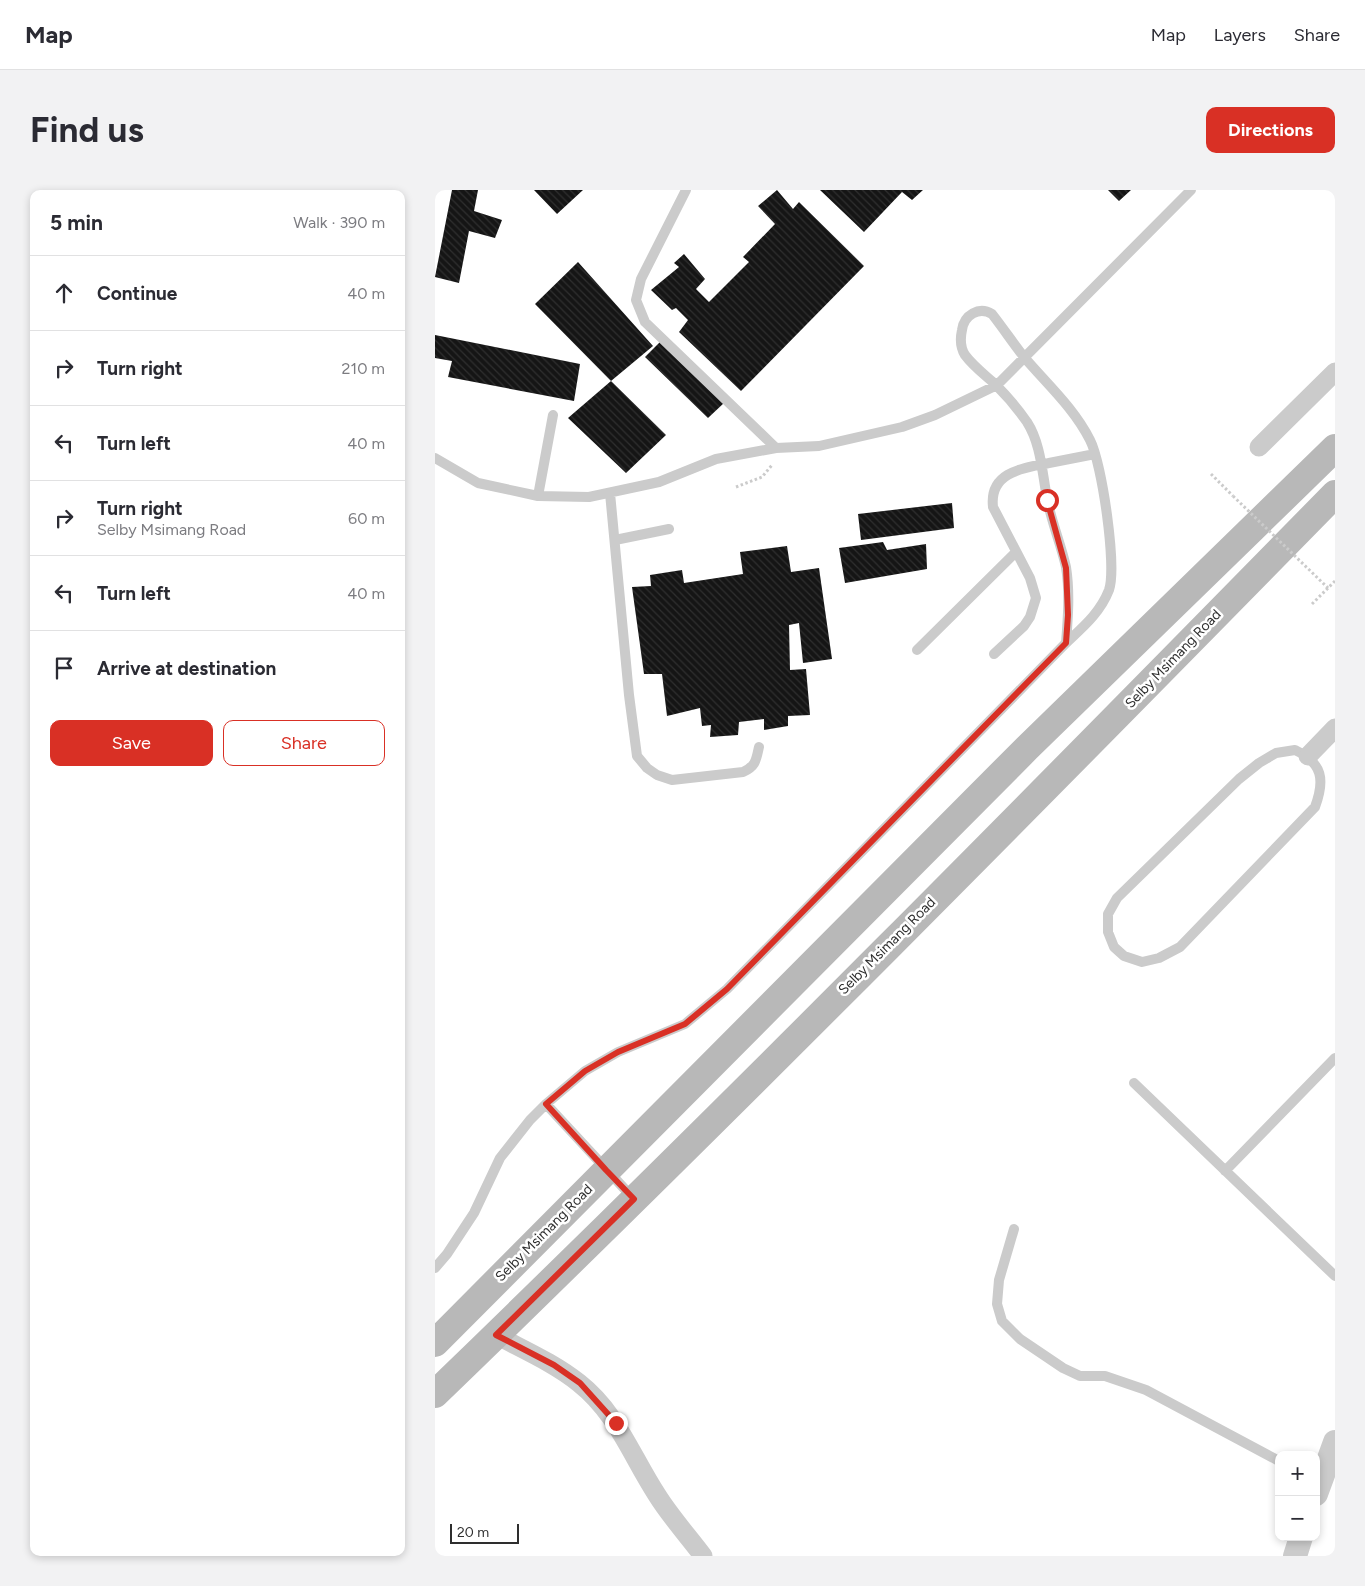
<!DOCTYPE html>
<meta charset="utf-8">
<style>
:root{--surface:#fff;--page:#f2f2f3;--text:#2b2b33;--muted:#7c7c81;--line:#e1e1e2;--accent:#d93025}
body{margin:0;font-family:Figtree,sans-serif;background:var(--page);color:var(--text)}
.controls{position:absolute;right:15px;bottom:15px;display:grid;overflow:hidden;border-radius:10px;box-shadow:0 2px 8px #0003}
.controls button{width:45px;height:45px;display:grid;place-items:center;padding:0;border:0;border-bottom:1px solid var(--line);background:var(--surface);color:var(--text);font:25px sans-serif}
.scale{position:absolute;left:15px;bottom:12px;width:69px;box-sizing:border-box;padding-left:5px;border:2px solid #2e2e2e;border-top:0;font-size:14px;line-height:18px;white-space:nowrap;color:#2e2e2e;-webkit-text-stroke:4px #fff;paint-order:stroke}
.stop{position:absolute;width:15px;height:15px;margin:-11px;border:4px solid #d93025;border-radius:50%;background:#fff}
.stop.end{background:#d93025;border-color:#fff;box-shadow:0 1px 5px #0008}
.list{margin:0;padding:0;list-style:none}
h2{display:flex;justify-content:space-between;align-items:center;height:65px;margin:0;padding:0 20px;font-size:21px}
h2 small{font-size:16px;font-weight:400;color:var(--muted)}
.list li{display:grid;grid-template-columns:32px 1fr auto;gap:15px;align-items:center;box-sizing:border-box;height:75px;padding:0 20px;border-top:1px solid var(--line)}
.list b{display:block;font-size:19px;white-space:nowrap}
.list p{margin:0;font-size:16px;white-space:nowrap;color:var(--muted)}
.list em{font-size:16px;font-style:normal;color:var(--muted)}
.actions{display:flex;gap:10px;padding:15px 20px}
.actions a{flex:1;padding:11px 0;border:1px solid var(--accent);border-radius:10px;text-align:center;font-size:18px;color:var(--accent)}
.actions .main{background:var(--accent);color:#fff}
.icon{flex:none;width:28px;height:28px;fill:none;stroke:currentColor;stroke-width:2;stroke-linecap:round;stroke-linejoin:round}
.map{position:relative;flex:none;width:900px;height:1366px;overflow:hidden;border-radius:10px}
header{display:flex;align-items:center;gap:30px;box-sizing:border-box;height:70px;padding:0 25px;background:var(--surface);border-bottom:1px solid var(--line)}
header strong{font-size:24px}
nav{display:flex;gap:28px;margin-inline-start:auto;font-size:18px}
.intro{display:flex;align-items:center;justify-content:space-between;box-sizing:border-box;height:120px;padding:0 30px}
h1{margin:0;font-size:35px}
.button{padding:12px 22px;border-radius:10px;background:var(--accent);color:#fff;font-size:18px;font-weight:700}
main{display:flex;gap:30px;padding:0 30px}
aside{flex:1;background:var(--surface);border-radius:10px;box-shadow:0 2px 8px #0003}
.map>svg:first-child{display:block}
.building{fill:url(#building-back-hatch)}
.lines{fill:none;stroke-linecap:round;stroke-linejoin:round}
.path{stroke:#cbcbcb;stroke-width:3;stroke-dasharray:2.5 2.5;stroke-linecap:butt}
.service{stroke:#cbcbcb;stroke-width:10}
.minor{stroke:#cbcbcb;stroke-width:19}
.tertiary{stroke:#cbcbcb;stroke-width:24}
.secondary{stroke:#b8b8b8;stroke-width:28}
.path-bridge{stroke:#cbcbcb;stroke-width:3;stroke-dasharray:2.5 2.5;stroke-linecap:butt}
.route{stroke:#d93025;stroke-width:6}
.labels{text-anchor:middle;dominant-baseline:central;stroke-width:5;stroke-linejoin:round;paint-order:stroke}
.street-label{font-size:14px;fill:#2e2e2e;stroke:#fff}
</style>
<header>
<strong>Map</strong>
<nav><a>Map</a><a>Layers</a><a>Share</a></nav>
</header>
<div class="intro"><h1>Find us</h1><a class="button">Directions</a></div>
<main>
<aside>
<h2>5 min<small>Walk · 390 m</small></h2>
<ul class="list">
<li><svg class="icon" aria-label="ahead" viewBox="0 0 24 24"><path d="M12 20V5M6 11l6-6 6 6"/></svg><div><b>Continue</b></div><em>40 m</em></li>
<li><svg class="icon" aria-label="right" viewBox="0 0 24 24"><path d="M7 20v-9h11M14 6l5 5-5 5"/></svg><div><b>Turn right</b></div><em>210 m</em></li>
<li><svg class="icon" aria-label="left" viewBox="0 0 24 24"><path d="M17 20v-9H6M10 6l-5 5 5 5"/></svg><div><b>Turn left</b></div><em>40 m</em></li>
<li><svg class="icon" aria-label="right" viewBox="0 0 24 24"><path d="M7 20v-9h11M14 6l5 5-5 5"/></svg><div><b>Turn right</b><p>Selby Msimang Road</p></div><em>60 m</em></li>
<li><svg class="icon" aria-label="left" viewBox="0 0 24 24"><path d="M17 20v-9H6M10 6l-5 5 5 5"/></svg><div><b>Turn left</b></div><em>40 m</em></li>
<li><svg class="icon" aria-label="arrive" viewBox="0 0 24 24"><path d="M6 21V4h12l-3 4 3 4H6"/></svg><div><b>Arrive at destination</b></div></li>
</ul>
<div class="actions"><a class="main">Save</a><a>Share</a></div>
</aside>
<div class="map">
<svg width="900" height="1366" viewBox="0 0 900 1366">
<defs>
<pattern id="building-back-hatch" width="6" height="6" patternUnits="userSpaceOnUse" patternTransform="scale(1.25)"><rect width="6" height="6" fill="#151515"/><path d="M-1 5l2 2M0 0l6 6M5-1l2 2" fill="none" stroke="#2f2f2f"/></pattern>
</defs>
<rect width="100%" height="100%" fill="#fff"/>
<!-- building -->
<path class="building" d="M17,0H43L39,21L67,30L60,48L34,41L24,93L0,87Z
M99,0H148L122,24Z
M342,0L358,19L364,12L429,76L306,201L244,142L253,130L241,118L237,120L216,100L244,77L239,73L249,64L270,89L261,99L274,112L314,72L308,67L340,34L323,16Z
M385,0H488L477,10L467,2L429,42Z
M673,0H696L684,11Z
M143,72L218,156L176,191L100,114Z
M0,145L145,174L139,211L13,187L17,171L0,168Z
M230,147L290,212L273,228L210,167Z
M176,191L231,245L191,283L133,228Z
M517,313L519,338L426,350L423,324Z
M448,352L452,360L491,354L492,379L410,393L404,358Z
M352,356L356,382L384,378L397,469L368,473L364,433L354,435L355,480L371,479L375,525L353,526V536L329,540V529L304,532L303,545L275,547L276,535L267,536L265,518L232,526L227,484H209L197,397L216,396L215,385L247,380L249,393L308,384L305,362Z"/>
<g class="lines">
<!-- path -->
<path class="path" d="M776,284L798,306
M301,297L327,287L337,275
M877,414L900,391"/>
<!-- service -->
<path class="service" d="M251,0L206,89L201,110L210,132L341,258
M0,268L43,293L103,306L154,307L224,292L281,269L341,258L384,256L467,237L500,225L562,195L756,0
M175,303L194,505L202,566L212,578L222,585L237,590L308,582C321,576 321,570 324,557
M103,306L118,225
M180,350L234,339
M482,460L581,362
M559,464L589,436L595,427L601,408L595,388L558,317C554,282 588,278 614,273C629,270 645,267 660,264
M860,560C888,573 890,590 880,617L745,757L724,768L707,772L689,766L679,757L673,742V724L682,708L804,589L824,573L841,563Z
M699,893L900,1086
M111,914L198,1008
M790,981L900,868
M579,1039L564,1090L562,1114L567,1131L585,1149L628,1178L645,1186H670L711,1200L844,1271
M0,1078L12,1064L39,1023L65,968L95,930L111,914L150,881L183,862L250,834L292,799L631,453C648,437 665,423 674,400C682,377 667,273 655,250C639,218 612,194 589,167C578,153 568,138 557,124C544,116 529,125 527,140C525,149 525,157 530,165C538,176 550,185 560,194C571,205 583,219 592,232C606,254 607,282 612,308C616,331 626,354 631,377C635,402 633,428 631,453"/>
<!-- minor -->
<path class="minor" d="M824,257L900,182
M873,566L900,538
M61,1145C89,1160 119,1173 144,1193C182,1223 196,1265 222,1305C235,1326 253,1346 268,1366"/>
<!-- tertiary -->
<path class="tertiary" d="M881,1304L900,1252
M860,1366L866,1347"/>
<!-- secondary -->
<path class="secondary" d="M0,1153L592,558L900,258
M0,1204C305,909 603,607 900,304"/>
<!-- path-bridge -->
<path class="path-bridge" d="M798,306L893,398"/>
</g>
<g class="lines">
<!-- route -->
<path class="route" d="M181,1233L145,1193L119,1175L61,1145L199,1009L171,980L111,914L150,881L183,862L250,834L292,799L631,453L633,425L631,378L612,310"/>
</g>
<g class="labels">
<!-- street labels -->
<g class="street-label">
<text transform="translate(738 469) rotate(-46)">Selby Msimang Road</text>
<text transform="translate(452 756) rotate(-45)">Selby Msimang Road</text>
<text transform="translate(109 1043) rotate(-45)">Selby Msimang Road</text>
</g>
</g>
</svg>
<div class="controls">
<button>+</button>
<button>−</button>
</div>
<div class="scale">20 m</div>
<div class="stop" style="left:612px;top:310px"></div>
<div class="stop end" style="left:181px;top:1233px"></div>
</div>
</main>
